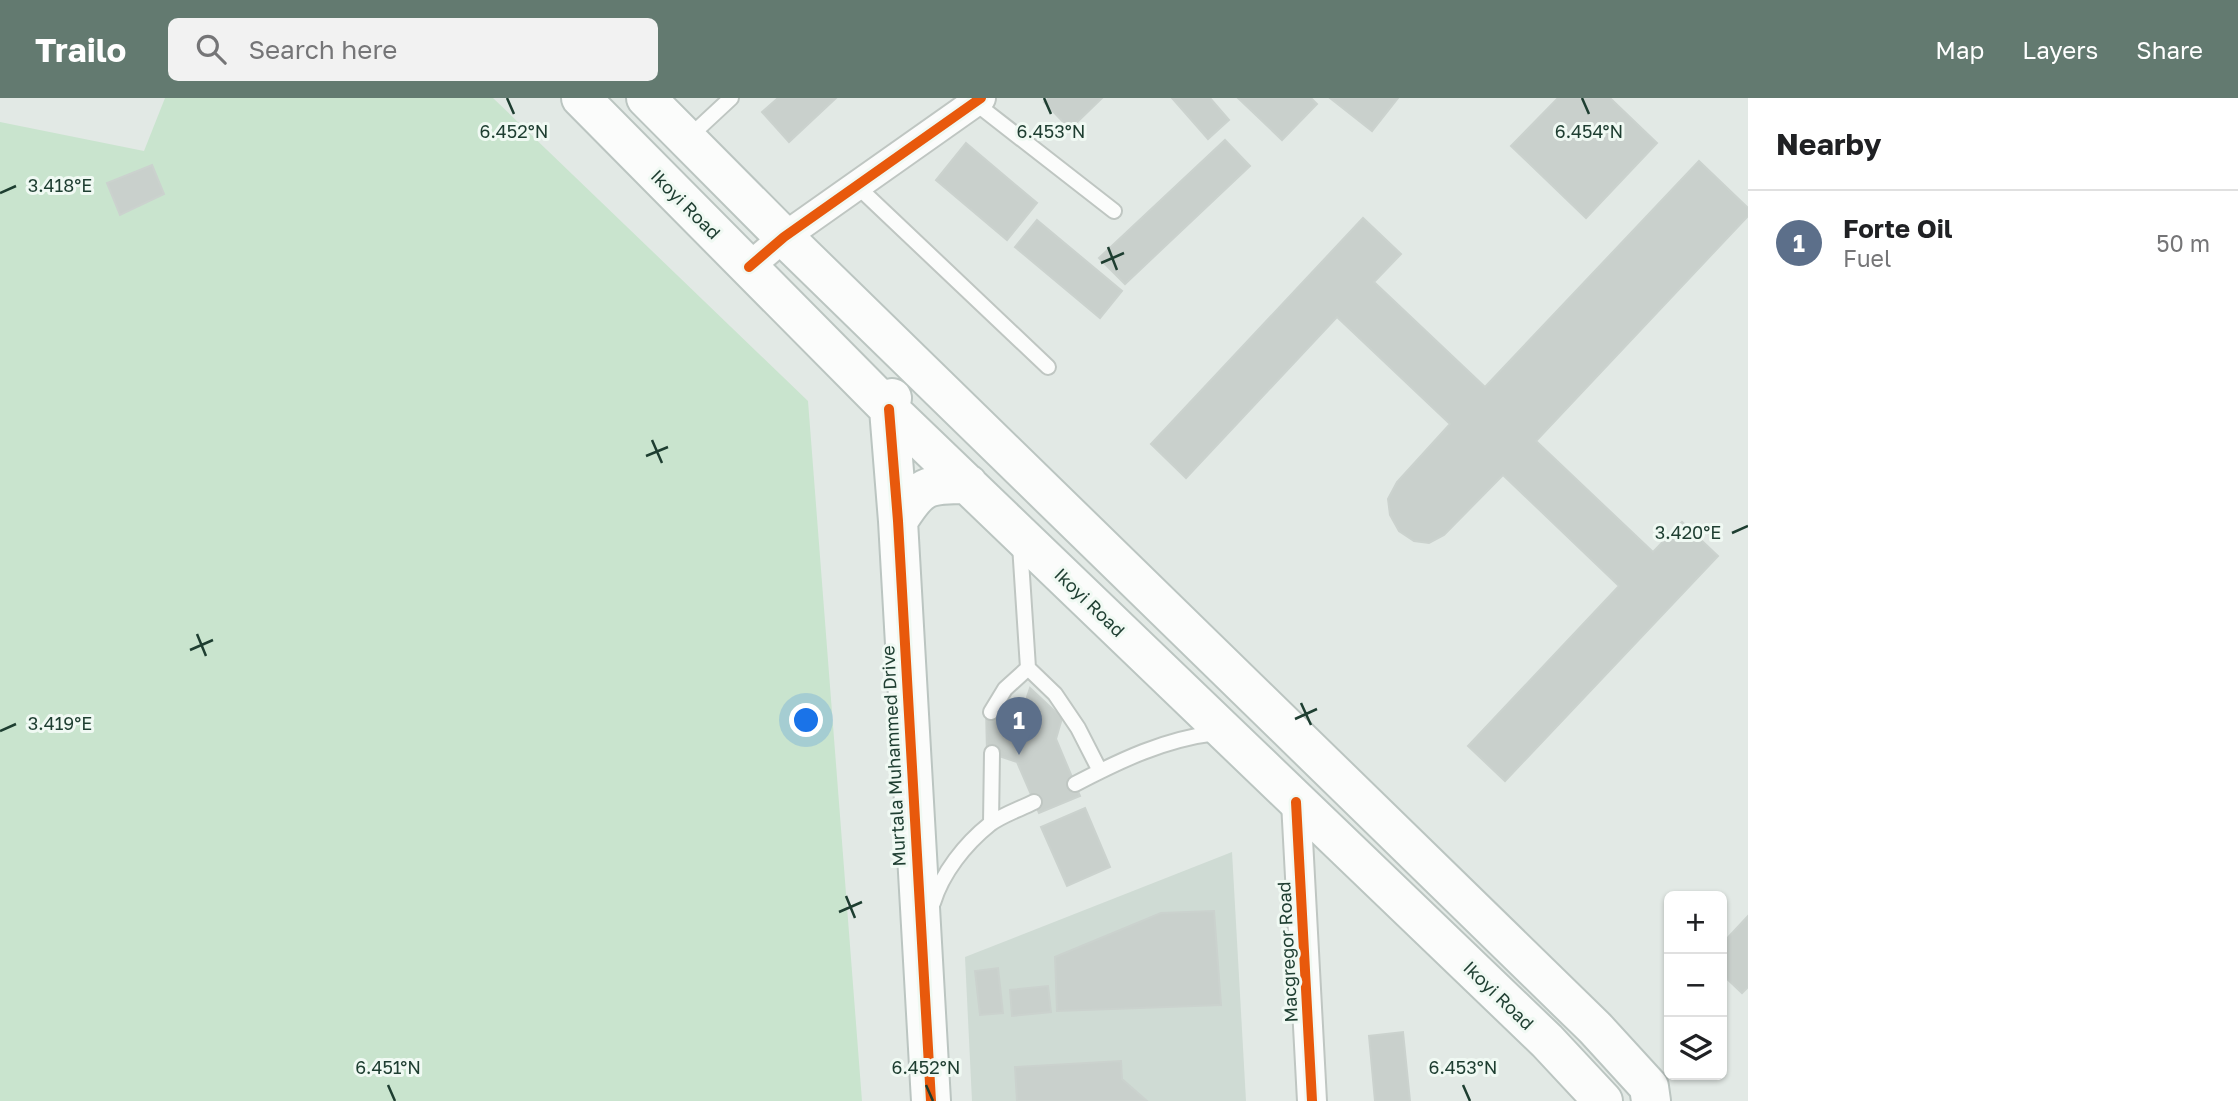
<!DOCTYPE html>
<meta charset="utf-8">
<style>
:root{--surface:#fff;--page:#f2f2f2;--text:#202124;--muted:#757577;--line:#e0e0e0;--accent:#637a70}
body{margin:0;font-family:"Golos Text",sans-serif;background:var(--page);color:var(--text)}
.controls{position:absolute;right:21px;bottom:21px;display:grid;overflow:hidden;border-radius:10px;box-shadow:0 2px 5px #0004}
.controls button{width:63px;height:63px;display:grid;place-items:center;padding:0;border:0;border-bottom:2px solid var(--line);background:var(--surface);color:var(--text);font:35px sans-serif}
.you{position:absolute;left:807px;top:623px;width:24px;height:24px;margin:-18px;border:5px solid #fff;border-radius:50%;background:#1a73e8;box-shadow:0 0 0 10px #1a73e833}
.badge{display:grid;place-items:center;width:46px;height:46px;border-radius:50%;background:var(--accent);color:#fff;font-size:23px;font-weight:700}
.pin{position:absolute;translate:-50% -58px;filter:drop-shadow(0 2px 4px #0008)}
.pin::after{content:'';position:absolute;top:37px;width:24px;height:21px;background:inherit;clip-path:polygon(0 0,100% 0,50% 100%)}
.list{margin:0;padding:0;list-style:none}
h2{display:flex;justify-content:space-between;align-items:center;height:91px;margin:0;padding:0 28px;font-size:30px}
h2 small{font-size:23px;font-weight:400;color:var(--muted)}
.list li{display:grid;grid-template-columns:46px 1fr auto;gap:21px;align-items:center;box-sizing:border-box;height:105px;padding:0 28px;border-top:2px solid var(--line)}
.list b{display:block;font-size:26px;white-space:nowrap}
.list p{margin:0;font-size:23px;white-space:nowrap;color:var(--muted)}
.list em{font-size:23px;font-style:normal;color:var(--muted)}
.icon{flex:none;width:38px;height:38px;fill:none;stroke:currentColor;stroke-width:2;stroke-linecap:round;stroke-linejoin:round}
.map{position:relative;flex:none;width:1748px;height:1003px;overflow:hidden}
header{display:flex;align-items:center;gap:42px;box-sizing:border-box;height:98px;padding:0 35px;background:var(--accent);color:#fff}
header strong{font-size:33px}
nav{display:flex;gap:38px;margin-inline-start:auto;font-size:24px}
.search{width:490px;height:63px;background:var(--page);display:flex;align-items:center;gap:18px;box-sizing:border-box;padding:0 24px;border-radius:10px;color:var(--muted);font-size:26px}
main{display:flex}
aside{flex:1;background:var(--surface)}
.map>svg:first-child{display:block}
.built{fill:#cfdbd4}
.green{fill:#c9e4ce}
.building{fill:#c9d0cc;stroke:#cbd2ce;stroke-width:2}
.lines{fill:none;stroke-linecap:round;stroke-linejoin:round}
.service-casing{stroke:#bfc6c2;stroke-width:18}
.minor-casing{stroke:#bfc6c2;stroke-width:32}
.secondary-casing{stroke:#bbc5c1;stroke-width:42}
.service{stroke:#fbfcfb;stroke-width:14}
.minor{stroke:#fbfcfb;stroke-width:28}
.secondary{stroke:#fbfcfb;stroke-width:38}
.cycleway-casing{stroke:#f0f9f3;stroke-width:15}
.cycleway{stroke:#e8590c;stroke-width:10}
.ticks{fill:none;stroke:#1e3e31;stroke-width:2.5}
.labels{text-anchor:middle;dominant-baseline:central;stroke-width:6;stroke-linejoin:round;paint-order:stroke}
.street-label{font-size:18px;fill:#1e3e31;stroke:#f0f9f3}
.ticks-label{font-size:18px;text-anchor:middle;fill:#1e3e31;stroke:#f0f9f3;stroke-width:6;stroke-linejoin:round;paint-order:stroke}
</style>
<header>
<strong>Trailo</strong>
<div class="search"><svg class="icon" aria-label="search" viewBox="0 0 24 24"><circle cx="10" cy="10" r="6"/><path d="M15 15l6 6"/></svg>Search here</div>
<nav><a>Map</a><a>Layers</a><a>Share</a></nav>
</header>
<main>
<div class="map">
<svg width="1748" height="1003" viewBox="0 0 1748 1003">
<rect width="100%" height="100%" fill="#e2e9e5"/>
<!-- built -->
<path class="built" d="M1232,754L1246,1003H972L965,859Z"/>
<!-- green -->
<path class="green" d="M165,0H493L808,303L862,1003H0V24L144,53Z"/>
<!-- building -->
<path class="building" d="M778,0H836L789,44L762,14Z
M1049,0H1102L1070,31L1044,4Z
M1172,0H1210L1229,22L1208,41Z
M1238,0H1311L1317,6L1282,42Z
M1330,0H1398L1372,33Z
M1558,0H1610L1657,45L1586,120L1511,48Z
M1225,42L1250,68L1125,186L1099,160Z
M966,45L1037,105L1007,142L936,82Z
M1699,63L1748,110V118L1536,343L1653,454L1682,424L1718,458L1505,683L1468,648L1619,488L1503,377L1444,437L1429,445L1414,443L1399,433L1390,417L1388,401L1397,384L1450,326L1337,219L1186,380L1151,346L1363,120L1401,156L1374,184L1485,289Z
M152,67L164,96L120,117L107,85Z
M1037,122L1122,193L1100,220L1015,149Z
M1030,590L1062,620L1056,641L1080,698L1039,715L1017,664L987,654L986,611L1019,623Z
M1085,710L1110,769L1067,788L1041,729Z
M1214,813L1221,907L1057,913L1055,859L1161,815Z
M1748,818V889L1742,895L1722,876V846Z
M998,870L1003,915L980,917L975,873Z
M1048,888L1051,914L1012,918L1010,892Z
M1403,934L1410,1003H1375L1369,938Z
M1121,963L1122,981L1147,1003H1017L1015,969Z"/>
<g class="lines">
<!-- service casing -->
<g class="service-casing">
<path id="service" d="M974,4L1114,113
M688,40L731,0
M857,88L1048,269
M1028,570L1055,596L1078,630L1100,673
M991,614L1005,591L1028,570L1020,447
M1075,686C1121,662 1165,641 1216,635
M991,725L992,655
M933,805C942,775 965,746 990,726C1002,717 1020,711 1034,704"/>
</g>
<!-- minor casing -->
<g class="minor-casing">
<path id="minor" d="M749,169L784,139L981,0
M1296,704L1312,1003"/>
</g>
<!-- secondary casing -->
<g class="secondary-casing">
<path id="secondary" d="M581,0L889,311L1547,943L1603,1003
M646,0L784,139L1595,930L1649,989L1651,1003
M892,300L889,311L898,423L931,1003
M898,423C921,387 925,386 968,386"/>
</g>
<!-- service -->
<use href="#service" class="service"/>
<!-- minor -->
<use href="#minor" class="minor"/>
<!-- secondary -->
<use href="#secondary" class="secondary"/>
<!-- cycleway casing -->
<g class="cycleway-casing">
<path id="cycleway" d="M749,169L784,139L981,0
M889,311L898,423L931,1003
M1296,704L1312,1003"/>
</g>
<!-- cycleway -->
<use href="#cycleway" class="cycleway"/>
</g>
<!-- ticks -->
<path class="ticks" d="M507,0L514,16M1044,0L1051,16M1582,0L1589,16M0,95L16,88M1108,149L1117,172M1101,165L1124,155M652,342L662,365M646,358L668,349M1732,435L1748,428M197,536L206,558M190,552L213,542M1301,605L1311,627M1295,621L1317,611M0,633L16,626M846,798L855,820M839,814L862,804M388,987L395,1003M926,987L933,1003M1463,987L1470,1003"/>
<g class="labels">
<!-- street labels -->
<g class="street-label">
<text transform="translate(686 106) rotate(45)">Ikoyi Road</text>
<text transform="translate(1090 504) rotate(44)">Ikoyi Road</text>
<text transform="translate(893 658) rotate(-93)">Murtala Muhammed Drive</text>
<text transform="translate(1287 854) rotate(-93)">Macgregor Road</text>
<text transform="translate(1499 897) rotate(44)">Ikoyi Road</text>
</g>
</g>
<g class="ticks-label">
<text x="514" y="40">6.452°N</text>
<text x="1051" y="40">6.453°N</text>
<text x="1589" y="40">6.454°N</text>
<text x="60" y="94">3.418°E</text>
<text x="1688" y="441">3.420°E</text>
<text x="60" y="632">3.419°E</text>
<text x="388" y="976">6.451°N</text>
<text x="926" y="976">6.452°N</text>
<text x="1463" y="976">6.453°N</text>
</g>
</svg>
<div class="controls">
<button>+</button>
<button>−</button>
<button><svg class="icon" aria-label="layers" viewBox="0 0 24 24"><path d="M12 4l9 5-9 5-9-5zM3 14l9 5 9-5"/></svg></button>
</div>
<div class="you"></div>
<div class="pin badge" style="left:1019px;top:657px;background:#5c6f8a">1</div>
</div>
<aside>
<h2>Nearby<small></small></h2>
<ul class="list">
<li><span class="badge" style="background:#5c6f8a">1</span><div><b>Forte Oil</b><p>Fuel</p></div><em>50 m</em></li>
</ul>
</aside>
</main>
